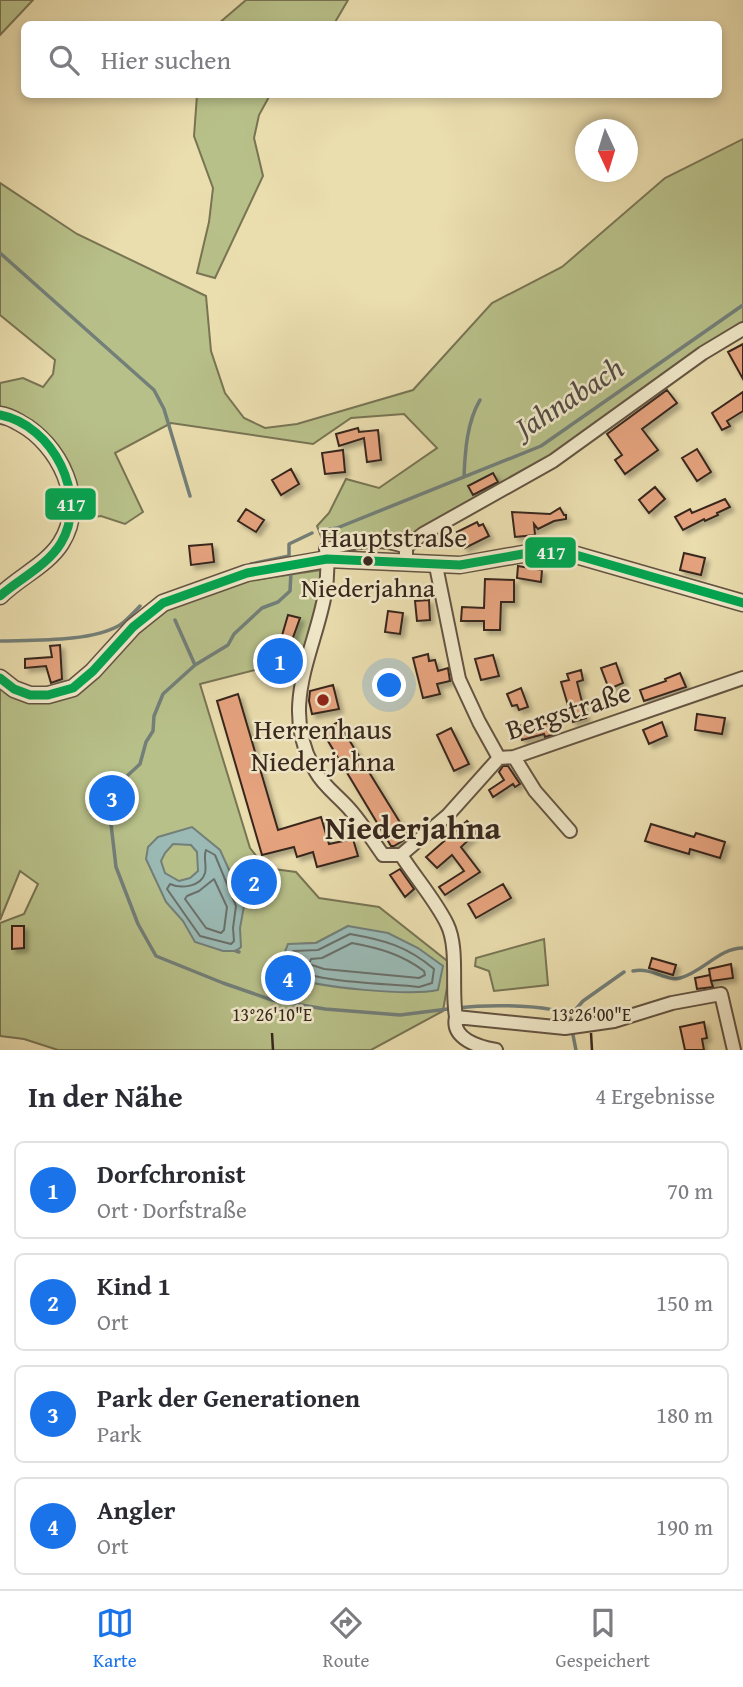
<!DOCTYPE html>
<html lang="de">
<meta charset="utf-8">
<style>
:root{--surface:#fff;--page:#f7f7f7;--text:#2b2b33;--muted:#7c7c81;--line:#e1e1e2;--accent:#1a73e8}
body{margin:0;font-family:"Gentium Book Plus",serif;background:var(--page);color:var(--text)}
.compass{position:absolute;left:575px;top:119px;width:63px;height:63px;border-radius:50%;background:var(--surface);box-shadow:0 4px 10px #0003;rotate:176deg}
.you{position:absolute;left:390px;top:686px;width:24px;height:24px;margin:-18px;border:5px solid #fff;border-radius:50%;background:#1a73e8;box-shadow:0 0 0 10px #1a73e833}
.badge{display:grid;place-items:center;width:46px;height:46px;border-radius:50%;background:var(--accent);color:#fff;font-size:23px;font-weight:700}
.pin{position:absolute;translate:-50% -50%;border:4px solid #fff;box-shadow:0 2px 7px #0006}
.list{margin:0;padding:0;list-style:none}
h2{display:flex;justify-content:space-between;align-items:center;height:91px;margin:0;padding:0 28px;font-size:30px}
h2 small{font-size:23px;font-weight:400;color:var(--muted)}
.list li{display:grid;grid-template-columns:46px 1fr auto;gap:21px;align-items:center;box-sizing:border-box;height:98px;margin:0 14px 14px;padding:0 14px;border:2px solid var(--line);border-radius:10px}
.list b{display:block;font-size:26px;white-space:nowrap}
.list p{margin:0;font-size:23px;white-space:nowrap;color:var(--muted)}
.list em{font-size:23px;font-style:normal;color:var(--muted)}
.icon{flex:none;width:38px;height:38px;fill:none;stroke:currentColor;stroke-width:2;stroke-linecap:round;stroke-linejoin:round}
.map{position:relative;flex:none;width:743px;height:1050px;overflow:hidden}
.search{position:absolute;background:var(--surface);box-shadow:0 4px 10px #0003;left:21px;right:21px;top:21px;height:77px;display:flex;align-items:center;gap:18px;box-sizing:border-box;padding:0 24px;border-radius:10px;color:var(--muted);font-size:26px}
.sheet{height:539px;background:var(--surface)}
nav{display:flex;justify-content:space-around;align-items:center;box-sizing:border-box;height:98px;border-top:2px solid var(--line);background:var(--surface);font-size:19px;color:var(--muted)}
nav a{display:grid;justify-items:center;gap:4px}
nav .on{color:var(--accent)}
.map>svg:first-child{display:block}
.green{fill:#b8c089;stroke:#787454;stroke-width:2;fill-rule:evenodd}
.water{fill:#9bbab5;stroke:#737f79;stroke-width:2;fill-rule:evenodd}
.lines{fill:none;stroke-linecap:round;stroke-linejoin:round}
.shore{stroke:#6a706a;stroke-width:2}
.stream{stroke:#737f79;stroke-width:3.5}
.building{fill:#e5a37e;stroke:#38271e;stroke-width:2;filter:url(#shadow)}
.minor-casing{stroke:#645442;stroke-width:16}
.tertiary-casing{stroke:#645442;stroke-width:19}
.minor{stroke:#f1e9ca;stroke-width:12}
.tertiary{stroke:#f1e9ca;stroke-width:16}
.bus-1-casing{stroke:#f1e9ca;stroke-width:14}
.bus-1{stroke:#00a651;stroke-width:9}
.ticks{fill:none;stroke:#38271e;stroke-width:2.5}
.bus-dot{fill:#38271e;stroke:#f1e9ca;stroke-width:2.5}
.poi-dot{fill:#8f2418;stroke:#f1e9ca;stroke-width:2.5}
.labels{text-anchor:middle;dominant-baseline:central;stroke-width:5;stroke-linejoin:round;paint-order:stroke}
.bus-label{font-size:26px;fill:#38271e;stroke:#f1e9ca}
.street-label{font-size:28px;fill:#38271e;stroke:#f1e9ca}
.poi-label{font-size:28px;fill:#38271e;stroke:#f1e9ca}
.water-label{font-size:30px;font-style:italic;fill:#514c44;stroke:#f1e9ca}
.quarter-label{font-size:32px;font-weight:bold;fill:#38271e;stroke:#f1e9ca}
.ticks-label{font-size:18px;text-anchor:middle;fill:#38271e;stroke:#f1e9ca;stroke-width:5;stroke-linejoin:round;paint-order:stroke}
.line-badge{stroke:#f1e9ca;stroke-width:2.5}
.badge-label{font-size:19px;text-anchor:middle;font-weight:bold;fill:#fff}
</style>
<div class="map">
<svg width="743" height="1050" viewBox="0 0 743 1050">
<defs>
<filter id="shadow"><feDropShadow dx="4" dy="4" stdDeviation="2" flood-color="#0004"/></filter>
</defs>
<rect width="100%" height="100%" fill="#eaddae"/>
<filter id="stains"><feTurbulence type="fractalNoise" baseFrequency=".00286" numOctaves="4"/><feColorMatrix values="0 0 0 0 .2 0 0 0 0 .09 0 0 0 0 .02 0 0 0 .5 -.17"/></filter>
<radialGradient id="worn" r=".72"><stop offset=".6" stop-color="#630" stop-opacity="0"/><stop offset="1" stop-color="#630" stop-opacity=".3"/></radialGradient>
<!-- green -->
<path class="green" d="M0,0H33L0,35Z
M246,0H348L334,24H218Z
M197,95H270L259,115L254,138L263,176L215,278L197,273L209,222L213,188L194,136Z
M743,139V329L621,413L406,547L393,542L326,549L317,526L329,513L346,479L379,488L437,448L404,414L351,418L313,444L171,423L115,453L143,512L125,524L101,516L68,520L60,464L20,428L0,424V383L23,378L43,387L53,374L55,360L0,315V183L77,234L206,296L211,351L225,393L244,418L265,428L297,424L413,390L492,303L562,267L665,178Z
M321,570L325,575L302,658L200,684L250,848L266,868L296,872L319,898L379,907L451,964L443,1011L371,1050H58L24,1039L0,1036V923L24,914L38,884L20,871L0,920V683L49,701L165,608L233,583ZM348,926L387,990L371,989L297,944L316,943Z
M544,939L548,985L494,991L489,971L475,966L476,958Z"/>
<!-- water -->
<path class="water" d="M192,827L220,850L236,885L244,906L240,928L241,947L236,951H223L195,942L183,921L166,902L146,859L148,847L158,837ZM173,844L191,845L197,852L198,871L190,878L179,881L165,873L161,861L165,853Z
M348,926L388,933L418,948L443,966L438,990C409,996 319,988 292,977C287,974 283,970 279,967L288,944L316,943Z"/>
<g class="lines">
<!-- shore -->
<path class="shore" d="M206,850L215,855L236,906L233,928L234,941L231,944L200,936L167,889L170,884C181,889 201,887 205,873C207,865 203,857 206,850Z
M214,879L227,907L224,930L221,933L206,928L185,899L187,896L199,891Z
M350,934C384,940 407,946 434,969L432,983L419,987C388,983 309,984 287,964L293,951L318,950Z
M352,943C379,948 401,954 424,971L425,975L419,978L324,969L309,964L311,959L322,958Z"/>
<!-- stream -->
<path class="stream" d="M0,253L154,390L164,409L190,496
M464,477C465,451 467,422 480,400
M326,530L337,528L541,446L743,305
M289,561V544L312,533
M251,564L289,556
M291,572L290,591L278,602L262,608L234,634L228,645L195,665L163,694L154,716L153,731L146,742L140,764L126,777L124,787L109,807L116,867L138,924L156,956L223,983L272,1000L325,1009L400,1015L448,1009
M175,620L195,665
M1,641C35,640 91,642 120,625C127,620 134,612 140,606
M236,951L239,952
M633,971C653,967 666,982 680,978C703,972 719,948 743,948
M458,1008C482,1005 549,1003 570,1016L571,1022
M570,1016L583,1001L624,972
M573,1035L576,1050"/>
</g>
<!-- building -->
<path class="building" d="M743,344V379L728,352Z
M667,390L677,403L642,429L658,450L625,474L615,460L622,455L607,434Z
M743,392V411L727,421L730,426L722,430L712,413Z
M358,428L359,432L378,430L381,460L367,462L364,438L339,446L336,434Z
M697,449L711,472L697,481L682,458Z
M343,450L345,472L325,474L322,453Z
M291,469L299,484L281,495L272,480Z
M493,473L498,482L473,495L468,486Z
M655,487L665,499L649,513L639,500Z
M725,499L730,507L717,513L718,515L705,521L704,519L683,530L675,517L690,509L692,513Z
M560,508L564,515H566V519L554,521L538,529L534,524L535,535L515,537L512,512L550,514Z
M246,509L264,520L256,532L238,521Z
M477,522L479,526L483,524L489,536L465,548L457,532Z
M212,544L214,562L191,565L189,546Z
M684,553L705,558L701,575L680,570Z
M518,566L542,570L541,582L517,578Z
M485,579L514,580V602H501L500,630H484V621H461L462,607L484,608Z
M429,600L430,620L417,621L415,601Z
M388,611L403,613L400,634L385,632Z
M288,615L300,618L287,654L274,650L278,638L281,639Z
M60,645L62,679L51,683L46,666L25,668V659L52,657L50,646Z
M428,654L429,661L435,660L438,671L448,668L450,681L437,684L440,694L423,698L413,658Z
M493,655L499,676L481,680L475,659Z
M616,663L623,683L609,689L601,668Z
M581,670L583,680L577,682L586,718L573,722L561,682L569,680L567,674Z
M680,673L686,687L644,701L640,690L666,681L665,679Z
M333,685L339,709L312,714L309,701L310,691Z
M521,688L528,707L519,710L517,705L512,706L507,694Z
M238,694L278,830L321,817L329,844L353,839L358,856L317,867L313,852L297,857L294,847L262,855L217,701Z
M697,714L725,718L722,734L695,730Z
M338,722L409,837L394,846H391L322,731Z
M534,722L535,727L552,722L555,734L545,737L544,734L522,740L518,726Z
M662,722L667,736L649,744L643,730Z
M451,728L469,764L454,771L437,735Z
M503,766H508L520,784L515,787L513,784L493,797L489,790L504,780L499,772Z
M467,821L477,832L461,847L480,872L445,895L439,887L464,871L452,855L437,868L426,857Z
M651,824L694,837L696,833L725,842L720,858L690,849L689,854L645,841Z
M400,869L414,889L405,897L390,875Z
M503,884L511,898L476,918L468,904Z
M12,926H24V948L12,949Z
M652,958L676,965L673,975L649,968Z
M731,964L733,978L711,981L713,987L697,989L695,978L710,975L711,981L709,969Z
M704,1022L707,1038L702,1039L704,1050H685L680,1027Z"/>
<g class="lines">
<!-- minor casing -->
<g class="minor-casing">
<path id="minor" d="M406,555V547L423,534L553,461L703,353L743,329
M436,566L459,679L479,722L499,758
M514,757L535,791L570,831
M401,855C415,877 436,901 447,924C459,948 451,989 456,1017L565,1028L614,1021L672,1003L721,994L734,1050
M401,855H383C373,841 363,825 352,812C341,798 324,787 316,772C268,692 338,625 326,549C353,542 379,536 406,547
M401,855L448,815L499,758L514,757L743,678
M456,1017C451,1039 479,1047 496,1050"/>
</g>
<!-- tertiary casing -->
<g class="tertiary-casing">
<path id="tertiary" d="M0,415C8,416 13,419 20,423C59,444 88,501 61,543C47,565 19,577 0,596
M0,678L14,689L30,695H48L73,688L93,671L133,627L163,603L247,573L327,559L460,565L534,552L569,553L743,603"/>
</g>
<!-- minor -->
<use href="#minor" class="minor"/>
<!-- tertiary -->
<use href="#tertiary" class="tertiary"/>
<!-- bus-1 casing -->
<g class="bus-1-casing">
<path id="bus-1" d="M0,415C53,425 89,496 61,543C47,566 19,579 0,596
M0,678L14,689L30,695H48L73,688L93,671L133,627L163,603L247,573L327,559L460,565L534,552L569,553L743,603"/>
</g>
<!-- bus-1 -->
<use href="#bus-1" class="bus-1"/>
</g>
<!-- ticks -->
<path class="ticks" d="M272,1033L273,1050M591,1033L592,1050"/>
<!-- markers -->
<circle class="bus-dot" cx="368" cy="561" r="6"/>
<circle class="poi-dot" cx="323" cy="700" r="7"/>
<g class="labels">
<!-- bus labels -->
<g class="bus-label">
<text x="368" y="587">Niederjahna</text>
</g>
<!-- street labels -->
<g class="street-label">
<text x="394" y="536">Hauptstraße</text>
<text transform="translate(568 710) rotate(-18)">Bergstraße</text>
</g>
<!-- poi labels -->
<g class="poi-label">
<text x="323" y="728">Herrenhaus<tspan x="323" dy="32">Niederjahna</tspan></text>
</g>
<!-- water labels -->
<g class="water-label">
<text transform="translate(569 397) rotate(-33)">Jahnabach</text>
</g>
<!-- quarter labels -->
<g class="quarter-label">
<text x="413" y="827">Niederjahna</text>
</g>
</g>
<g class="ticks-label">
<text x="272" y="1021">13°26'10"E</text>
<text x="591" y="1021">13°26'00"E</text>
</g>
<g class="line-badge">
<rect x="44" y="487" width="53" height="34" rx="7" fill="#00a651"/>
<rect x="524" y="536" width="53" height="33" rx="7" fill="#00a651"/>
</g>
<g class="badge-label">
<text x="71" y="511">417</text>
<text x="551" y="559">417</text>
</g>
<rect width="100%" height="100%" filter="url(#stains)"/>
<rect width="100%" height="100%" fill="url(#worn)"/>
</svg>
<svg class="compass" viewBox="-18 -18 36 36"><path d="M0-13l5 13h-10z" fill="#e53935"/><path d="M0 13l5-13h-10z" fill="#7c7c81"/></svg>
<div class="you"></div>
<div class="pin badge" style="left:280px;top:661px">1</div>
<div class="pin badge" style="left:254px;top:882px">2</div>
<div class="pin badge" style="left:112px;top:798px">3</div>
<div class="pin badge" style="left:288px;top:978px">4</div>
<div class="search"><svg class="icon" aria-label="search" viewBox="0 0 24 24"><circle cx="10" cy="10" r="6"/><path d="M15 15l6 6"/></svg>Hier suchen</div>
</div>
<section class="sheet">
<h2>In der Nähe<small>4 Ergebnisse</small></h2>
<ul class="list">
<li><span class="badge">1</span><div><b>Dorfchronist</b><p>Ort · Dorfstraße</p></div><em>70 m</em></li>
<li><span class="badge">2</span><div><b>Kind 1</b><p>Ort</p></div><em>150 m</em></li>
<li><span class="badge">3</span><div><b>Park der Generationen</b><p>Park</p></div><em>180 m</em></li>
<li><span class="badge">4</span><div><b>Angler</b><p>Ort</p></div><em>190 m</em></li>
</ul>
</section>
<nav>
<a class="on"><svg class="icon" aria-label="map" viewBox="0 0 24 24"><path d="M3 6l6-2 6 2 6-2v14l-6 2-6-2-6 2zM9 4v14M15 6v14"/></svg>Karte</a>
<a><svg class="icon" aria-label="directions" viewBox="0 0 24 24"><path d="M12 3l9 9-9 9-9-9zM9 14v-3h6M13 9l2 2-2 2"/></svg>Route</a>
<a><svg class="icon" aria-label="saved" viewBox="0 0 24 24"><path d="M7 4h10v16l-5-4-5 4z"/></svg>Gespeichert</a>
</nav>
